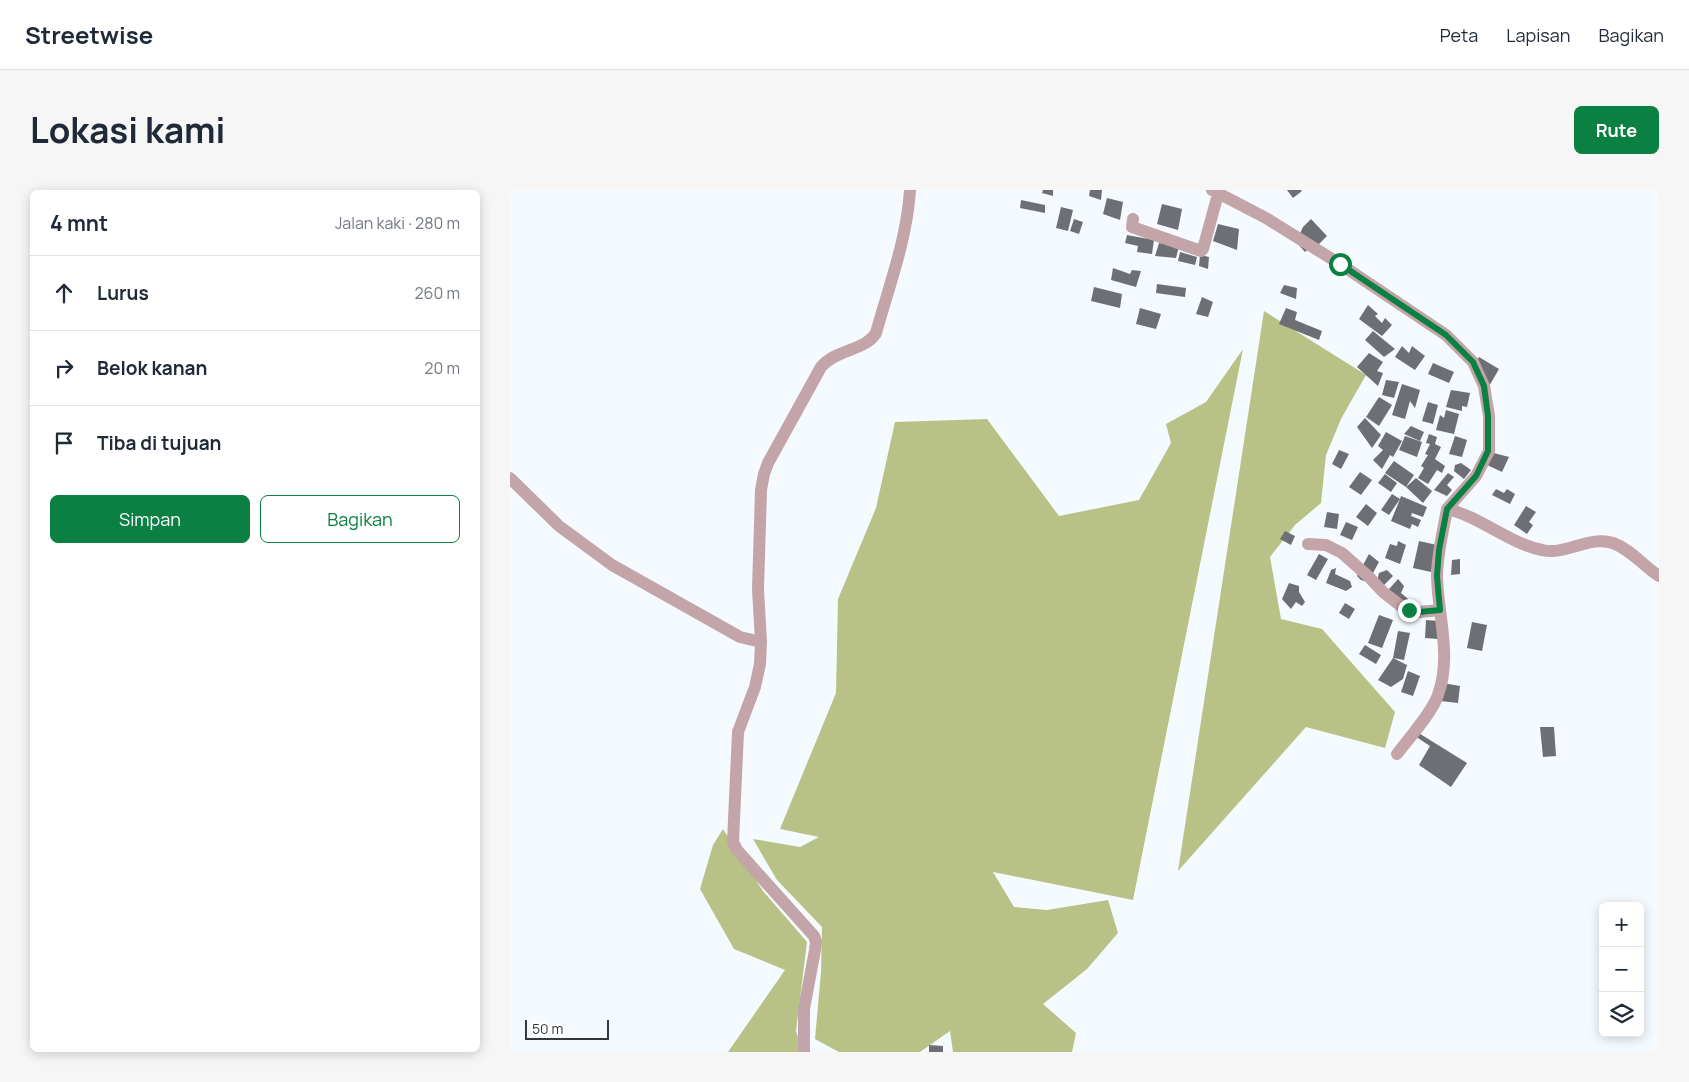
<!DOCTYPE html>
<html lang="id">
<meta charset="utf-8">
<style>
:root{--surface:#fff;--page:#f6f6f7;--text:#1f2937;--muted:#747a83;--line:#e0e1e3;--accent:#0b8043}
body{margin:0;font-family:Manrope,sans-serif;background:var(--page);color:var(--text)}
.controls{position:absolute;right:15px;bottom:15px;display:grid;overflow:hidden;border-radius:8px;box-shadow:0 2px 12px #0003}
.controls button{width:45px;height:45px;display:grid;place-items:center;padding:0;border:0;border-bottom:1px solid var(--line);background:var(--surface);color:var(--text);font:25px sans-serif}
.scale{position:absolute;left:15px;bottom:12px;width:84px;box-sizing:border-box;padding-left:5px;border:2px solid #35383a;border-top:0;font-size:14px;line-height:18px;white-space:nowrap;color:#35383a;-webkit-text-stroke:4px #fff;paint-order:stroke}
.stop{position:absolute;width:15px;height:15px;margin:-11px;border:4px solid #0b8043;border-radius:50%;background:#fff}
.stop.end{background:#0b8043;border-color:#fff;box-shadow:0 1px 5px #0008}
.list{margin:0;padding:0;list-style:none}
h2{display:flex;justify-content:space-between;align-items:center;height:65px;margin:0;padding:0 20px;font-size:21px}
h2 small{font-size:16px;font-weight:400;color:var(--muted)}
.list li{display:grid;grid-template-columns:32px 1fr auto;gap:15px;align-items:center;box-sizing:border-box;height:75px;padding:0 20px;border-top:1px solid var(--line)}
.list b{display:block;font-size:19px;white-space:nowrap}
.list em{font-size:16px;font-style:normal;color:var(--muted)}
.actions{display:flex;gap:10px;padding:15px 20px}
.actions a{flex:1;padding:11px 0;border:1px solid var(--accent);border-radius:8px;text-align:center;font-size:18px;color:var(--accent)}
.actions .main{background:var(--accent);color:#fff}
.icon{flex:none;width:28px;height:28px;fill:none;stroke:currentColor;stroke-width:2;stroke-linecap:round;stroke-linejoin:round}
.map{position:relative;flex:none;width:1149px;height:862px;overflow:hidden;border-radius:8px}
header{display:flex;align-items:center;gap:30px;box-sizing:border-box;height:70px;padding:0 25px;background:var(--surface);border-bottom:1px solid var(--line)}
header strong{font-size:24px}
nav{display:flex;gap:28px;margin-inline-start:auto;font-size:18px}
.intro{display:flex;align-items:center;justify-content:space-between;box-sizing:border-box;height:120px;padding:0 30px}
h1{margin:0;font-size:35px}
.button{padding:12px 22px;border-radius:8px;background:var(--accent);color:#fff;font-size:18px;font-weight:700}
main{display:flex;gap:30px;padding:0 30px}
aside{flex:1;background:var(--surface);border-radius:8px;box-shadow:0 2px 12px #0003}
.map>svg:first-child{display:block}
.forest{fill:#b8c286}
.building{fill:#6e6f75}
.lines{fill:none;stroke-linecap:round;stroke-linejoin:round}
.street{stroke:#c3a4a8;stroke-width:12}
.route{stroke:#0b8043;stroke-width:6}
</style>
<header>
<strong>Streetwise</strong>
<nav><a>Peta</a><a>Lapisan</a><a>Bagikan</a></nav>
</header>
<div class="intro"><h1>Lokasi kami</h1><a class="button">Rute</a></div>
<main>
<aside>
<h2>4 mnt<small>Jalan kaki · 280 m</small></h2>
<ul class="list">
<li><svg class="icon" aria-label="ahead" viewBox="0 0 24 24"><path d="M12 20V5M6 11l6-6 6 6"/></svg><div><b>Lurus</b></div><em>260 m</em></li>
<li><svg class="icon" aria-label="right" viewBox="0 0 24 24"><path d="M7 20v-9h11M14 6l5 5-5 5"/></svg><div><b>Belok kanan</b></div><em>20 m</em></li>
<li><svg class="icon" aria-label="arrive" viewBox="0 0 24 24"><path d="M6 21V4h12l-3 4 3 4H6"/></svg><div><b>Tiba di tujuan</b></div></li>
</ul>
<div class="actions"><a class="main">Simpan</a><a>Bagikan</a></div>
</aside>
<div class="map">
<svg width="1149" height="862" viewBox="0 0 1149 862">
<rect width="100%" height="100%" fill="#f4fafe"/>
<!-- forest -->
<path class="forest" d="M754,121L856,185L831,229L816,265L811,313L785,335L760,367L771,429L812,439L885,522L875,558L796,537L668,681Z
M733,159L623,710L483,682L504,717L537,720L598,710L608,743L577,779L533,814L566,843L562,862H443L440,841L410,862H329L305,849L311,782L312,737L267,690L243,649L290,657L309,647L270,639L326,503L328,409L366,318L385,232L477,229L549,326L629,310L661,253L656,234L696,212Z
M213,639L253,701L297,752L286,841L293,862H218L275,780L224,759L190,699L203,655Z"/>
<!-- building -->
<path class="building" d="M533,0H543V6L532,3Z
M580,0H592L591,10L579,6Z
M777,0H791L792,1L783,8Z
M597,8L613,12L610,30L593,24Z
M511,10L535,15V23L510,18Z
M652,14L672,19L668,40L647,34Z
M551,17L563,20L558,41L546,38Z
M564,29L573,32L569,44L560,41Z
M801,29L817,46L804,59L801,56L795,62L786,52L793,37Z
M708,34L729,39L727,60L703,51Z
M617,45L644,50L642,64L627,62L628,56L615,53Z
M649,53L669,56L666,68L645,66Z
M670,62L687,67L685,75L668,71Z
M690,65L699,67L698,79L689,76Z
M603,78L620,84L622,80L631,81L626,97L601,90Z
M647,94L676,98L675,107L646,103Z
M774,95L787,98L786,109L770,103Z
M584,97L612,104L610,118L581,111Z
M692,107L703,112L698,127L686,124Z
M858,115L868,124L865,126L872,133L875,128L882,135L872,146L849,129Z
M630,118L651,124L646,139L626,134Z
M776,118L787,122L785,130L812,141L809,150L769,134Z
M863,141L885,159L874,167L855,150Z
M892,156L899,163L902,156L915,166L905,180L885,167Z
M859,163L873,172L867,181L873,183L868,196L847,177Z
M969,167L989,179L978,198L962,179Z
M923,173L944,182L939,193L918,184Z
M876,190L889,192L884,208L872,205Z
M892,194L910,200L905,218L900,211L895,229L882,225Z
M941,200L960,203L957,217L952,216V221L936,217Z
M869,207L882,215L869,236L856,227Z
M918,212L928,215L923,234L912,231Z
M936,220L949,224L944,244L926,240L930,225L934,228Z
M855,228L871,245L862,258L847,237Z
M901,236L914,242L910,251L894,244Z
M876,242L892,251L883,267L880,265L872,279L863,270L873,260L868,256Z
M919,244L927,247L925,254L931,257L925,269L935,276L932,283L927,280L918,294L908,288L914,278L911,276L918,265L915,264L920,254L916,253Z
M895,246L912,252L907,267L889,260Z
M945,246L957,250L952,267L939,264Z
M829,260L839,264L831,279L822,274Z
M980,262L999,267L992,282L975,274Z
M884,271L904,285L896,297L906,288L922,301L913,313L896,297L875,283Z
M951,273L961,280L954,289L944,281L945,275Z
M850,282L862,290L851,305L839,297Z
M938,283L944,287L937,295L942,300L937,306L924,300Z
M875,284L887,293L881,302L868,293Z
M986,299L994,303L997,299L1005,304L1000,314L982,305Z
M882,304L890,309L891,306L917,317L913,327L902,323L901,326L911,330L908,337L902,334L900,339L881,331L890,309L879,325L871,320Z
M856,314L867,323L858,336L846,327Z
M1016,316L1026,322L1019,332L1023,335L1017,344L1004,335Z
M817,322L829,324L827,339L814,337Z
M836,332L848,337L842,350L830,345Z
M775,341L785,346L781,355L770,349Z
M888,351L896,355L890,374L875,368L880,354L887,356Z
M909,351L927,355L921,382L903,378Z
M809,364L818,369L806,390L797,385Z
M859,364L869,372L858,392L851,390L847,386Z
M950,369V384L941,385L942,370Z
M826,378L825,384L840,391L842,397L836,401L816,393L821,380Z
M877,380L883,386L873,396L867,391L869,383Z
M888,389L894,396L891,403L903,413L893,425L872,407Z
M779,393L789,396V402L795,412L792,416L786,412L781,419L772,409Z
M835,413L845,419L839,429L829,423Z
M869,425L883,430L872,458L858,453Z
M916,430L929,431L928,449L915,448Z
M962,432L977,435L972,461L957,458Z
M888,441L900,443L894,470L883,468Z
M855,455L871,465L866,474L849,464Z
M883,468L897,475L893,489L881,497L868,490Z
M898,481L910,486L903,506L891,502Z
M933,493L950,496L948,513L930,511Z
M1030,537H1044L1046,566L1033,567Z
M907,542L957,573L941,597L909,575L920,556L905,546Z
M419,855L433,856V862H419Z"/>
<g class="lines">
<!-- street -->
<path class="street" d="M702,0L756,28L830,74L936,145L963,172L974,196L979,226V261L966,286L937,319C971,327 998,353 1032,360C1056,366 1079,345 1103,353C1122,360 1133,376 1149,386
M623,29L622,37L625,38L691,61L693,59L708,4
M0,288L49,336L102,375L230,447L251,452
M798,354L816,355L832,363L859,387L873,402L895,419L909,422L930,420
M887,564C899,548 922,523 928,505C942,466 928,426 927,387C927,364 933,342 937,319
M294,862V819L305,760L306,752L304,746L227,660L223,652L228,542L245,497L250,474L251,452L248,399L251,300L254,284L258,273L311,177C326,159 355,161 366,143C379,96 397,49 400,0"/>
</g>
<g class="lines">
<!-- route -->
<path class="route" d="M830,74L936,145L963,172L974,196L978,226V261L966,286L937,319L929,360L927,386L930,420L909,422L899,420"/>
</g>
</svg>
<div class="controls">
<button>+</button>
<button>−</button>
<button><svg class="icon" aria-label="layers" viewBox="0 0 24 24"><path d="M12 4l9 5-9 5-9-5zM3 14l9 5 9-5"/></svg></button>
</div>
<div class="scale">50 m</div>
<div class="stop" style="left:830px;top:74px"></div>
<div class="stop end" style="left:899px;top:420px"></div>
</div>
</main>
